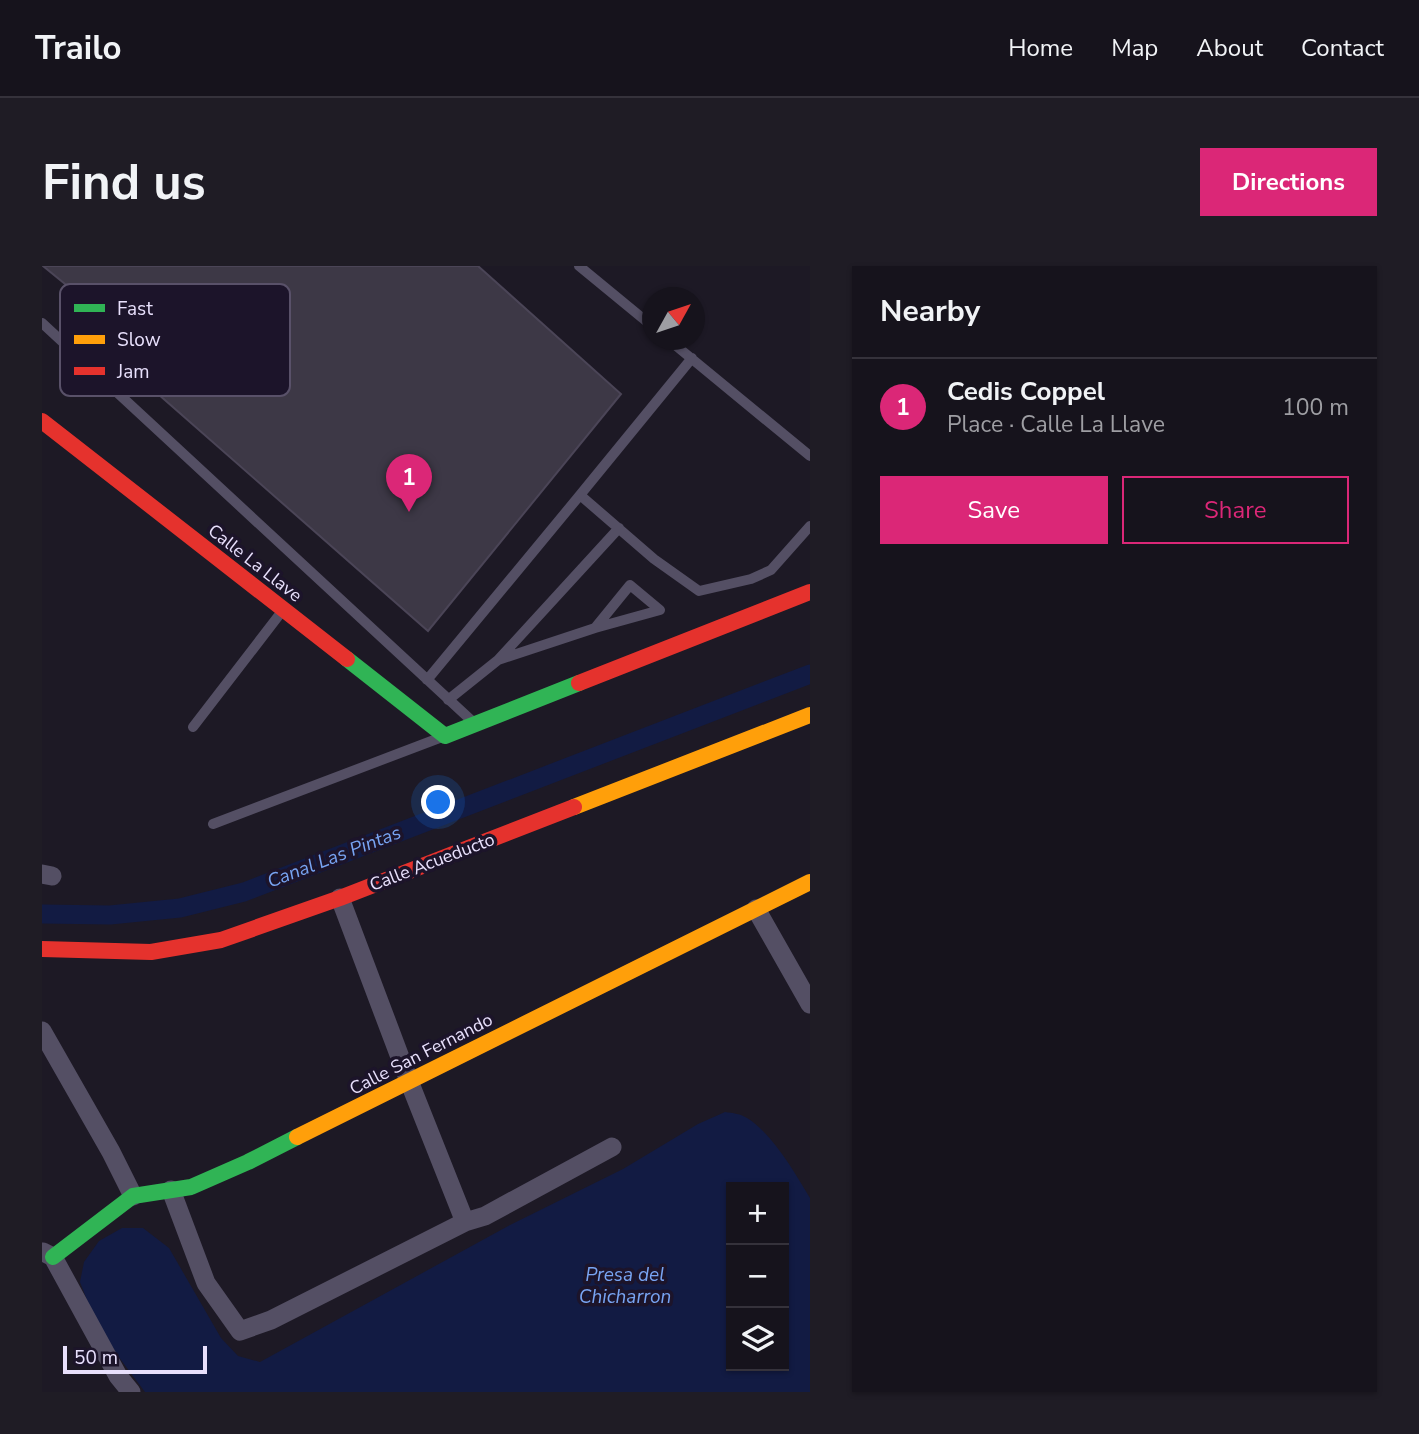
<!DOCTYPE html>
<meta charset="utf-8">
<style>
:root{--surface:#16131c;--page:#1f1c25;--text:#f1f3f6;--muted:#9e9ea3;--line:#35323b;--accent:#db2777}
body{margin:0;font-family:"Nunito Sans",sans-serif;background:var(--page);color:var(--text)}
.controls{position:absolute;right:21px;bottom:21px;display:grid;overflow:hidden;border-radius:0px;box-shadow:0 2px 5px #0004}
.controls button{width:63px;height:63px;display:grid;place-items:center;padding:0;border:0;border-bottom:2px solid var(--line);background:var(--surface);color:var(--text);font:35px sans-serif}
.compass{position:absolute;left:600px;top:21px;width:63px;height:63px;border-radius:50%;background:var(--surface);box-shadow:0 2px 5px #0004;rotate:50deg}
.scale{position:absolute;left:21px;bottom:18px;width:144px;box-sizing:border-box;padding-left:7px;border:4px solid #e8e0fc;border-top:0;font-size:19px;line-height:24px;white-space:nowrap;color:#e8e0fc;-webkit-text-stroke:5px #1c142a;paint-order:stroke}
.you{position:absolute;left:397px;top:537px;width:24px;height:24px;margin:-18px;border:5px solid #fff;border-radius:50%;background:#1a73e8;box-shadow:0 0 0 10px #1a73e833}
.badge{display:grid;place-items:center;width:46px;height:46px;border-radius:50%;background:var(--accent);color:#fff;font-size:23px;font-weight:700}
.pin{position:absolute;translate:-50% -58px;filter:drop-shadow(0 2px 4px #0008)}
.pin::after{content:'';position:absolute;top:37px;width:24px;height:21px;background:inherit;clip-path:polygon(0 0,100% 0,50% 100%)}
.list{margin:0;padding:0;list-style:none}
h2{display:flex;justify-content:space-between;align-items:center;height:91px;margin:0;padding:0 28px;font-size:30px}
h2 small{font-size:23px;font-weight:400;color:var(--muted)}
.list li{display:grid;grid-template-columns:46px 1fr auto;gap:21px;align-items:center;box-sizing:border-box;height:98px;padding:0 28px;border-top:2px solid var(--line)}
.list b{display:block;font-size:26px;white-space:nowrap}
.list p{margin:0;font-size:23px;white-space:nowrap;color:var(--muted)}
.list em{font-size:23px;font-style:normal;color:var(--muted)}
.actions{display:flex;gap:14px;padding:21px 28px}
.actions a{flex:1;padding:16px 0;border:2px solid var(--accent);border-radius:0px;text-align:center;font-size:24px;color:var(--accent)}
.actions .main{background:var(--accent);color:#fff}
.icon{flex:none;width:38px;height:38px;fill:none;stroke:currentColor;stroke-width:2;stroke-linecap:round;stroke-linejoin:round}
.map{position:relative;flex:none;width:768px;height:1126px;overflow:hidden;border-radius:0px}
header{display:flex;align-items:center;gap:42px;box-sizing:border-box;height:98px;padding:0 35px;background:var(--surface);border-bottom:2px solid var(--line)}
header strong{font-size:33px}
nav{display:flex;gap:38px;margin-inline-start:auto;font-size:24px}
.intro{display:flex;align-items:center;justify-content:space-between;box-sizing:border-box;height:168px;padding:0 42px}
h1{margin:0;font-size:49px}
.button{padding:18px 32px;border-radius:0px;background:var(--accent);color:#fff;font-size:24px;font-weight:700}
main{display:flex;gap:42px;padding:0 42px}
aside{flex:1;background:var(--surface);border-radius:0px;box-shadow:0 2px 5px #0004}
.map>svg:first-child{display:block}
.water{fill:#121b43;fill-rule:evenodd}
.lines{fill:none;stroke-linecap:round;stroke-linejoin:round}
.canal{stroke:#121b43;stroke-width:19}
.building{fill:#3d3846;stroke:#4b4557;stroke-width:2}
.lane{stroke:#544f64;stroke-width:10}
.street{stroke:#544f64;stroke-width:19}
.fast{stroke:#30b455;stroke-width:16}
.slow{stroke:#ff9f0a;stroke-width:16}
.jam{stroke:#e5322d;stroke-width:16}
.labels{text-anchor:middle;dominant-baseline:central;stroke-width:7;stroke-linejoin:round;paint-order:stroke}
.street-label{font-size:18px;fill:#e8e0fc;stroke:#1c142a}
.water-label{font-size:19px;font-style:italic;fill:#78a4f2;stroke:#1c142a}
.key{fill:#1c142a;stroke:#595169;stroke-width:2}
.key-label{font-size:19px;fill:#e8e0fc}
</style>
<header>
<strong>Trailo</strong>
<nav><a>Home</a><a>Map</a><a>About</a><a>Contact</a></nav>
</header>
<div class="intro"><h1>Find us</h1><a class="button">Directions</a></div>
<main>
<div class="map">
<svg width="768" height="1126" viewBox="0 0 768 1126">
<rect width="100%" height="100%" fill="#1d1925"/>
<!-- water -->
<path class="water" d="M683,846C691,847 699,848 705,852C730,867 753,907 768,932V1126H103L76,1090L52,1052L38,1016L42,996L57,975L80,962H101L127,982L179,1072L196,1090L218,1096L468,959L581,903L656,858ZM689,921H742V1100H689Z"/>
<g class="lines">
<!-- canal -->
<path class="canal" d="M0,648L68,649L138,642L202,626L768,408"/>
</g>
<!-- building -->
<path class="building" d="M1,0H436L579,128L386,365L91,106L93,75Z"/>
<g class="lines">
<!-- lane -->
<path class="lane" d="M537,0L610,60
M0,57L430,455
M627,74L768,190
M650,92L538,229L612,293L657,325L709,313L729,304L768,260
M456,394L553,362L618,344L588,319L553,362
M385,414L538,229
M406,434L456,394L577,262
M151,461L241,344
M171,558L400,471"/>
<!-- street -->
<path class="street" d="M0,608L10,610
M298,632L367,815L423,956
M714,643L768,738
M0,765L69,886L91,930
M129,924L164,1017L198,1065L229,1054L423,956L443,950L570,881
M1,986L11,991L76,1110L89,1126"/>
<!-- fast -->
<path class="fast" d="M305,393L403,470L537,417
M11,991L91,930L149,921L206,896L255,871"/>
<!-- slow -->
<path class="slow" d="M532,541L768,449
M255,871L768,616"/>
<!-- jam -->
<path class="jam" d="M0,155L305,393
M537,417L768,326
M0,683L109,686L179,674L298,632L532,541"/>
</g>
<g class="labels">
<!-- street labels -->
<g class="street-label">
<text transform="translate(213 297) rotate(38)">Calle La Llave</text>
<text transform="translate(390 596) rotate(-21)">Calle Acueducto</text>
<text transform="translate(379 788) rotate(-27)">Calle San Fernando</text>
</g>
<!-- water labels -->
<g class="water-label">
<text transform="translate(292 591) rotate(-21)">Canal Las Pintas</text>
<text x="583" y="1009">Presa del<tspan x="583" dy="22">Chicharron</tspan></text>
</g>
</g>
<!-- legend -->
<rect x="18" y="18" width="230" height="112" rx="10" class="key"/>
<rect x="32" y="38" width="31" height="8" fill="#30b455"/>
<rect x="32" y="69" width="31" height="9" fill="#ff9f0a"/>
<rect x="32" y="101" width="31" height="8" fill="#e5322d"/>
<g class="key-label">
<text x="75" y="49">Fast</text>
<text x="75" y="80">Slow</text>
<text x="75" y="112">Jam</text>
</g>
</svg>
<div class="controls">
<button>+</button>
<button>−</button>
<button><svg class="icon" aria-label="layers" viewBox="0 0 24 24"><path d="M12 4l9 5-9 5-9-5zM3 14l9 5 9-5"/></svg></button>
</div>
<svg class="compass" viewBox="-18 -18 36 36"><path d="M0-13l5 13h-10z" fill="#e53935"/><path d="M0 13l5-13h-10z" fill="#9e9ea3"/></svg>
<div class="scale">50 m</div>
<div class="you"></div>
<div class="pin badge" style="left:367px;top:246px">1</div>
</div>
<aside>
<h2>Nearby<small></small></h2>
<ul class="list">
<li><span class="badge">1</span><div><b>Cedis Coppel</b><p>Place · Calle La Llave</p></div><em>100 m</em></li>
</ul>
<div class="actions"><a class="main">Save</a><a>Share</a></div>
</aside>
</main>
